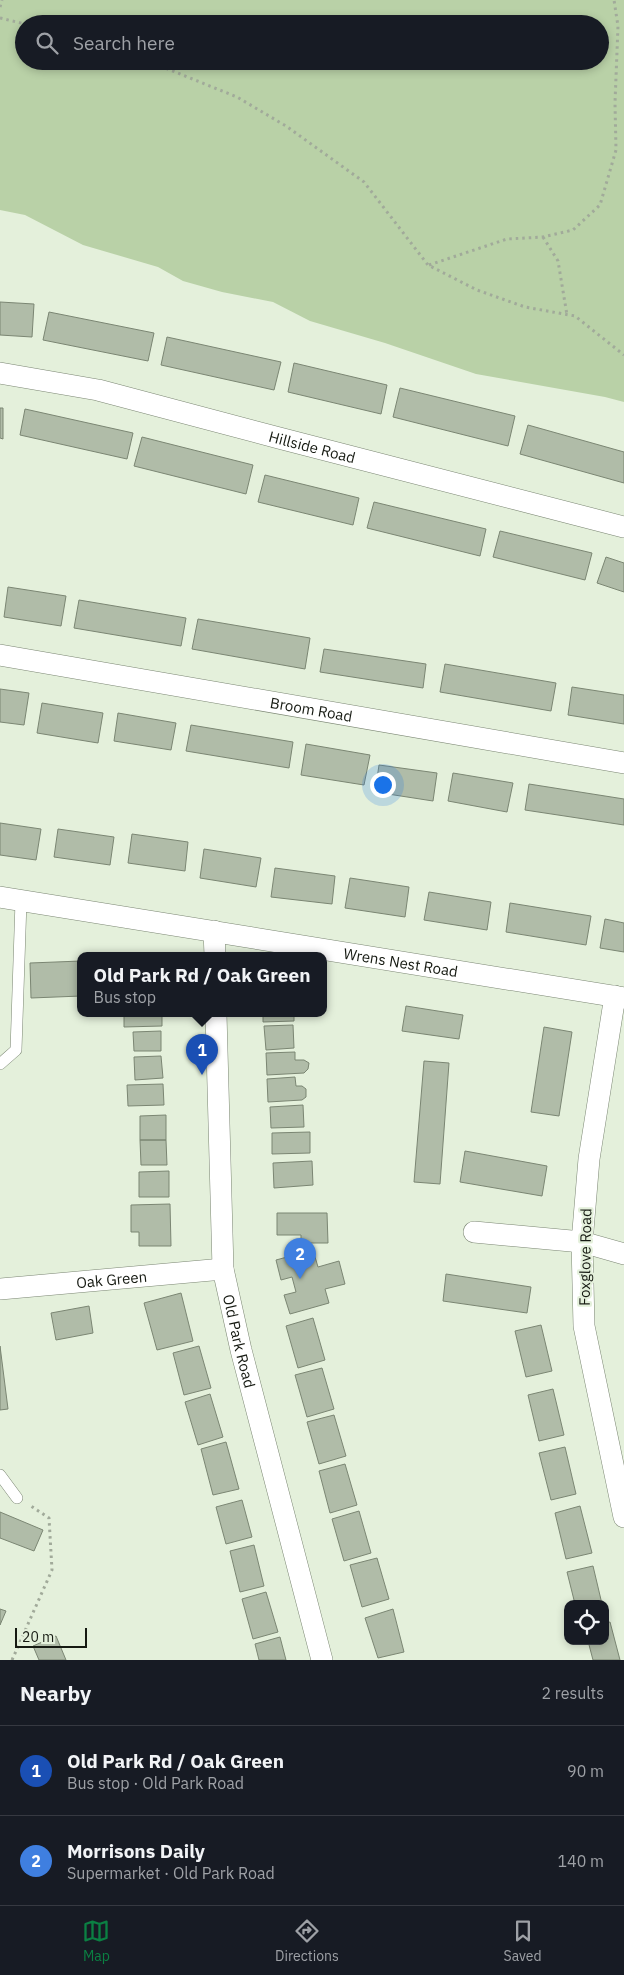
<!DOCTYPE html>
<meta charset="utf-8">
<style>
:root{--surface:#171b24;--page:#242831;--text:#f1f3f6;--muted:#9ea1a6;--line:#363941;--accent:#0b8043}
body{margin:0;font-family:"IBM Plex Sans",sans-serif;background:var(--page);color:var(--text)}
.controls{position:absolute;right:15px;bottom:15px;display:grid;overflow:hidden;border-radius:10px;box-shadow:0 2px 8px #0003}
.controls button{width:45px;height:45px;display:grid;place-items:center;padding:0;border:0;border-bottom:1px solid var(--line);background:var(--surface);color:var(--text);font:25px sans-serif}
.scale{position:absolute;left:15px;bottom:12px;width:72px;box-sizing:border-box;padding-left:5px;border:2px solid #161a12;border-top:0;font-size:14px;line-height:18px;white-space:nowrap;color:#161a12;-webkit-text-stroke:4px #e4f0db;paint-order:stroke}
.you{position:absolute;left:382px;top:784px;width:18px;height:18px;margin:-12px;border:4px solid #fff;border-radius:50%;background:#1a73e8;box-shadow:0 0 0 8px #1a73e833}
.badge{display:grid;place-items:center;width:32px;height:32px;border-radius:50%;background:var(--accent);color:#fff;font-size:16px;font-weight:700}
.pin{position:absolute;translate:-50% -41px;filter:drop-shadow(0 1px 2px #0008)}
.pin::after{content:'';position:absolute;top:26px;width:18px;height:15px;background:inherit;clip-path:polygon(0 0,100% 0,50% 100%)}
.popup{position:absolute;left:77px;top:952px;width:250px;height:65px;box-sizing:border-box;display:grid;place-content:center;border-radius:10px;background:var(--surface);filter:drop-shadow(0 1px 4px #0005);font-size:16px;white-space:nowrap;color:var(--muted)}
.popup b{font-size:19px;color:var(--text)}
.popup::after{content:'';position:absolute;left:50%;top:100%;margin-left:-10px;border:10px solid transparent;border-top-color:var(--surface)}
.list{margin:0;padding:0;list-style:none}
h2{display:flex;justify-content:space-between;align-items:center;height:65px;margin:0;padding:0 20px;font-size:21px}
h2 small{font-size:16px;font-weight:400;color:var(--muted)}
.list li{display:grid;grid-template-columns:32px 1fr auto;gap:15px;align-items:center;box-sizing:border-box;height:90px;padding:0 20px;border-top:1px solid var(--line)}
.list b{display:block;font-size:19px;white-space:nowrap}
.list p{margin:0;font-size:16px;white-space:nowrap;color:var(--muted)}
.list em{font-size:16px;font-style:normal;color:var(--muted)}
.icon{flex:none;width:28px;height:28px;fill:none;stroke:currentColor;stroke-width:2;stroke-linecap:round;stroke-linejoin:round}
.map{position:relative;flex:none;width:624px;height:1660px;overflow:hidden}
.search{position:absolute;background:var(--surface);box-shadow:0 2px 8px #0003;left:15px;right:15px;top:15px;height:55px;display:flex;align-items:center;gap:12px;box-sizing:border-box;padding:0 18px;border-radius:28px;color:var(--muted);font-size:19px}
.sheet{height:245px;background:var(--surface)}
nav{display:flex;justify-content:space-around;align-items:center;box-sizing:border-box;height:70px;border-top:1px solid var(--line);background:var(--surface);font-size:14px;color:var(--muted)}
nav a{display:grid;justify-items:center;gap:2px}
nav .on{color:var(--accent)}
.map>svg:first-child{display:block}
.green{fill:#b9d1a7;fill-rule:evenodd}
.building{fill:#b0bca8;stroke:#7b8673}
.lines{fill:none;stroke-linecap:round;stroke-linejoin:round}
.service-casing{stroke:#7b8673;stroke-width:12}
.minor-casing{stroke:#7b8673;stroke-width:22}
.path{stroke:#a1aa9a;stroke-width:3;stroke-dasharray:2.5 4;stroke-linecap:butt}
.service{stroke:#fff;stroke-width:11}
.minor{stroke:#fff;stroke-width:21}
.labels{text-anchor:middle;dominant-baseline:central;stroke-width:4.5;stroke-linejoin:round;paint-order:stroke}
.street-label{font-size:15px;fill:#161a12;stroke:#e4f0db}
</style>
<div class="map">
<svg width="624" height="1660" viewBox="0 0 624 1660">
<rect width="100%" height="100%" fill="#e4f0db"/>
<!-- green -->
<path class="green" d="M0,0H624V402L605,397L476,374L385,343L310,321L273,302L222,292L183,281L158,267L83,245L25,215L0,210ZM24,24H600V61H24Z"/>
<!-- building -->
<path class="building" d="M0,302L34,304L32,337L0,335Z
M49,312L154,333L148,361L43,340Z
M167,337L281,362L274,390L161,365Z
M294,363L387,385L381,414L288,392Z
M400,388L515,416L508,446L393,417Z
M0,408H3V439L0,438Z
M25,409L133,433L127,459L20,435Z
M528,425L624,452V483L520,454Z
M142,437L253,465L246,494L134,466Z
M265,475L359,498L353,525L258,502Z
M374,502L486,529L480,556L367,528Z
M500,531L592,553L585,580L493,557Z
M606,557L624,563V592L597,583Z
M8,587L66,596L61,626L4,617Z
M79,600L186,618L181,646L74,628Z
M198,619L310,638L305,669L192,649Z
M324,649L426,664L423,688L320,672Z
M445,664L556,683L551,711L440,692Z
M572,687L624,695V724L568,715Z
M0,689L29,693L24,725L0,722Z
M42,703L103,713L98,743L37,733Z
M118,713L176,723L171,750L114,741Z
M191,725L293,742L289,768L186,751Z
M306,744L370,755L364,785L301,775Z
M379,765L437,773L433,801L375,792Z
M453,773L513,783L507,812L448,801Z
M529,784L624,799V825L525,810Z
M0,823L41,829L36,860L0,855Z
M58,829L114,837L110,865L54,857Z
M132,834L188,842L185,871L128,863Z
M204,849L261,858L256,887L200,878Z
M275,868L335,876L332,904L271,897Z
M350,878L409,887L405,917L345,908Z
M429,892L491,902L487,930L424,920Z
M510,903L591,916L586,945L506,932Z
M605,919L624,923V952L600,948Z
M81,961V996L31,998L30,963Z
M406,1006L463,1015L459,1039L402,1031Z
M124,1014H162V1026L124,1027Z
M263,1014H294V1021L263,1022Z
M293,1025L294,1048L266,1050L264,1026Z
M544,1027L572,1032L559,1116L531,1112Z
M161,1031V1051H134L133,1032Z
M295,1052V1060H304L309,1063L308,1069L304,1073L267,1075L266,1053Z
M161,1056L163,1078L135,1080L134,1057Z
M424,1061L449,1063L440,1184L414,1182Z
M295,1077L296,1086H302L306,1089V1097L302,1100L268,1102L267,1079Z
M163,1084L164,1105L128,1106L127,1085Z
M303,1105L304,1127L271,1128L270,1107Z
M166,1115V1140H140V1116Z
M310,1132V1153L272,1154V1133Z
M140,1140H166L167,1165H141Z
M465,1151L547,1166L542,1196L460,1182Z
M312,1161L313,1185L274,1188L273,1163Z
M169,1171V1197H139V1172Z
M170,1204L171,1246H139V1232H131V1205Z
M277,1213H327L328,1243H301V1235H277Z
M313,1250L318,1267L339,1261L345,1284L325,1289L329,1303L290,1314L284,1295L296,1292L292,1277L281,1280L276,1260Z
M446,1274L531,1287L527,1313L443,1301Z
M181,1293L193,1341L157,1350L144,1303Z
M89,1306L93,1333L56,1340L51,1313Z
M313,1318L325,1360L298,1368L286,1326Z
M541,1325L552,1371L526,1377L515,1331Z
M0,1346L8,1409L0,1410Z
M199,1346L211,1388L184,1395L173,1353Z
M322,1368L334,1409L307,1417L295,1375Z
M553,1389L564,1435L539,1441L528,1395Z
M210,1394L223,1437L198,1445L185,1402Z
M334,1415L346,1456L319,1464L307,1422Z
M226,1442L239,1489L213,1495L201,1449Z
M565,1447L576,1494L551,1500L539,1453Z
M345,1464L357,1505L330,1513L319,1471Z
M242,1500L252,1537L226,1544L216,1507Z
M580,1506L592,1553L566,1559L555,1513Z
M359,1511L371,1553L344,1561L332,1519Z
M0,1512L43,1530L34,1551L0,1538Z
M254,1545L264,1586L240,1592L230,1551Z
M377,1558L389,1599L362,1607L350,1565Z
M593,1566L602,1604H575L567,1572Z
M266,1592L278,1632L253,1639L242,1599Z
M0,1609L6,1611L0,1625Z
M393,1609L404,1652L378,1658L365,1618Z
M610,1622L620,1660H593L588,1641H605V1623Z
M56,1636L66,1660H39L33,1646Z
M280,1637L286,1660H259L255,1644Z"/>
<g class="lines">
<!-- service casing -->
<g class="service-casing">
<path id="service" d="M0,1064L16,1050L21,901
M0,1475L17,1498"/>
</g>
<!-- minor casing -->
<g class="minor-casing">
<g id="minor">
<path id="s1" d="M0,373L98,390L279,438L624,527"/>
<path id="s2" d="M0,655L624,763"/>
<path id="s3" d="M0,897L624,998"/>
<path d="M214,931L215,956"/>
<path d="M615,996L589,1159L582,1242L584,1326L624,1517"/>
<path id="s4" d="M216,1014L223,1269L241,1350L322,1660"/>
<path d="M474,1232L582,1242L624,1254"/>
<path id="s5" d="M0,1289L223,1269"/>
</g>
</g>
<!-- path -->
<path class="path" d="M0,7L2,0
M0,18L25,24
M148,61L237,97L286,126L364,182L428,265L477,290L525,307L575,316L624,355
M543,237L558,261L567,315
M429,265L507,239L543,237L573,230L600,205L616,150L615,103L618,26L614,0
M12,1660L52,1570L49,1518L31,1506"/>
<!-- service -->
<use href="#service" class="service"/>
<!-- minor -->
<use href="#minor" class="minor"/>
</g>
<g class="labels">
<!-- street labels -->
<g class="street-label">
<text stroke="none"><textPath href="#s1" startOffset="321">Hillside Road</textPath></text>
<text stroke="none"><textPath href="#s2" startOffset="316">Broom Road</textPath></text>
<text stroke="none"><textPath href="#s3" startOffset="406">Wrens Nest Road</textPath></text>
<text transform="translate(585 1257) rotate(-89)">Foxglove Road</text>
<text stroke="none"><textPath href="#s5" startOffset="112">Oak Green</textPath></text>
<text stroke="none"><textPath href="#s4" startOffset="329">Old Park Road</textPath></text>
</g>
</g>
</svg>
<div class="controls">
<button><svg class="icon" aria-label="locate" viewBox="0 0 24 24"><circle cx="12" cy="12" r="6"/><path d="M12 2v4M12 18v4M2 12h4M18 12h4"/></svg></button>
</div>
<div class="scale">20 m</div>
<div class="you"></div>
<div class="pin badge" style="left:202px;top:1075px;background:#1a4fb4">1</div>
<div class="popup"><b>Old Park Rd / Oak Green</b>Bus stop</div>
<div class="pin badge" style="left:300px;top:1279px;background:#3f7fe0">2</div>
<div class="search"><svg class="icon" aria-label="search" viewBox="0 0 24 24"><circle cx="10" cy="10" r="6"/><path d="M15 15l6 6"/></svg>Search here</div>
</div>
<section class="sheet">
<h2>Nearby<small>2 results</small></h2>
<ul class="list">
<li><span class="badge" style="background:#1a4fb4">1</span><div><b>Old Park Rd / Oak Green</b><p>Bus stop · Old Park Road</p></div><em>90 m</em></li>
<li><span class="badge" style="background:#3f7fe0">2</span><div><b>Morrisons Daily</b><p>Supermarket · Old Park Road</p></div><em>140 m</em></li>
</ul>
</section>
<nav>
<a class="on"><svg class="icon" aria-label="map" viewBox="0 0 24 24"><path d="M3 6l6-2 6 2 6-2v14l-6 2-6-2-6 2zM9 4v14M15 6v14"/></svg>Map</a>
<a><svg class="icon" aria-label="directions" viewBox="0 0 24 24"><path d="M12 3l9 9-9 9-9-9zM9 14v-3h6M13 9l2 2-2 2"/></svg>Directions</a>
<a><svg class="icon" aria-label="saved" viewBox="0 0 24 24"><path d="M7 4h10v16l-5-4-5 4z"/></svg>Saved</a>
</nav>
